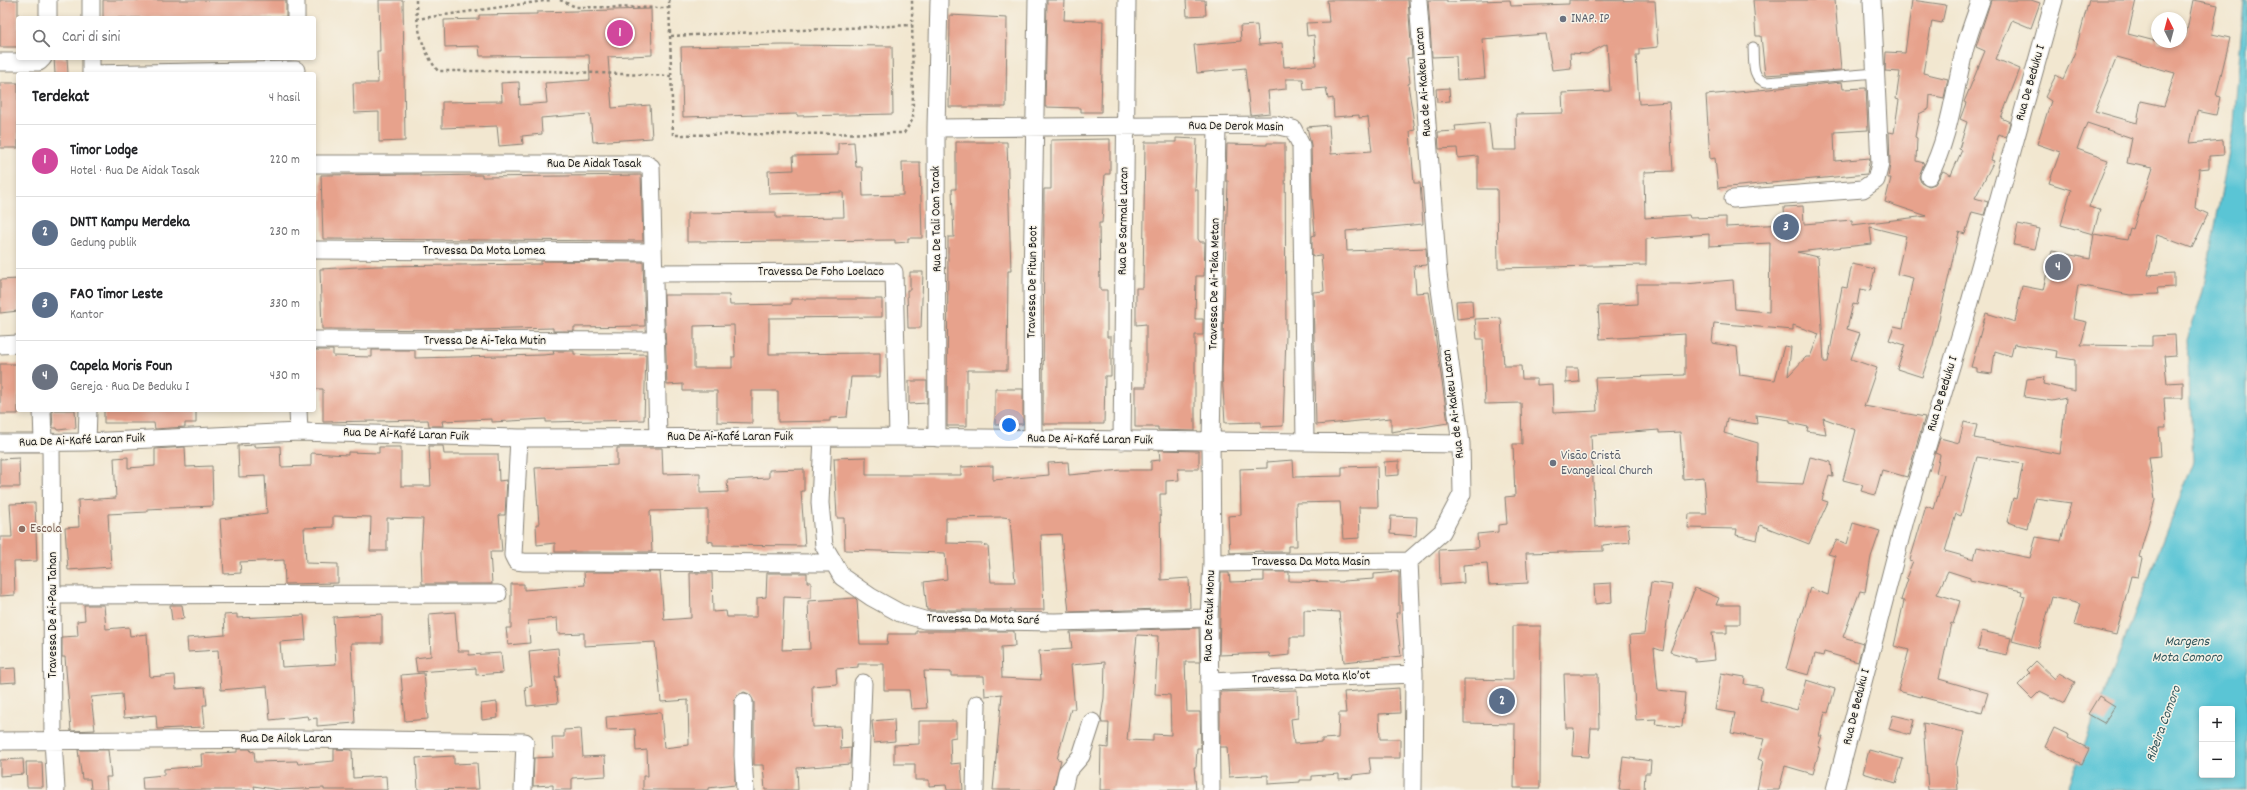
<!DOCTYPE html>
<html lang="id">
<meta charset="utf-8">
<style>
:root{--surface:#fff;--page:#f6f6f6;--text:#202124;--muted:#757577;--line:#e0e0e0;--accent:#111827}
body{margin:0;font-family:Dekko,sans-serif;background:var(--page);color:var(--text)}
.controls{position:absolute;right:12px;bottom:12px;display:grid;overflow:hidden;border-radius:4px;box-shadow:0 2px 6px #0003}
.controls button{width:36px;height:36px;display:grid;place-items:center;padding:0;border:0;border-bottom:1px solid var(--line);background:var(--surface);color:var(--text);font:20px sans-serif}
.compass{position:absolute;left:2151px;top:12px;width:36px;height:36px;border-radius:50%;background:var(--surface);box-shadow:0 2px 6px #0003;rotate:354deg}
.you{position:absolute;left:1009px;top:425px;width:14px;height:14px;margin:-10px;border:3px solid #fff;border-radius:50%;background:#1a73e8;box-shadow:0 0 0 6px #1a73e833}
.badge{display:grid;place-items:center;width:26px;height:26px;border-radius:50%;background:var(--accent);color:#fff;font-size:13px;font-weight:700}
.pin{position:absolute;translate:-50% -50%;border:2px solid #fff;box-shadow:0 1px 4px #0006}
.list{margin:0;padding:0;list-style:none}
h2{display:flex;justify-content:space-between;align-items:center;height:52px;margin:0;padding:0 16px;font-size:17px}
h2 small{font-size:13px;font-weight:400;color:var(--muted)}
.list li{display:grid;grid-template-columns:26px 1fr auto;gap:12px;align-items:center;box-sizing:border-box;height:72px;padding:0 16px;border-top:1px solid var(--line)}
.list b{display:block;font-size:15px;white-space:nowrap}
.list p{margin:0;font-size:13px;white-space:nowrap;color:var(--muted)}
.list em{font-size:13px;font-style:normal;color:var(--muted)}
.icon{flex:none;width:22px;height:22px;fill:none;stroke:currentColor;stroke-width:2;stroke-linecap:round;stroke-linejoin:round}
.map{position:relative;flex:none;width:2247px;height:790px;overflow:hidden}
.search{position:absolute;background:var(--surface);box-shadow:0 2px 6px #0003;left:16px;top:16px;width:300px;height:44px;display:flex;align-items:center;gap:10px;box-sizing:border-box;padding:0 14px;border-radius:4px;color:var(--muted);font-size:15px}
.panel{position:absolute;background:var(--surface);box-shadow:0 2px 6px #0003;left:16px;top:72px;width:300px;height:340px;border-radius:4px}
.map>svg:first-child{display:block}
.water{fill:#5ac5d5;stroke:#3b7078;fill-rule:evenodd}
.building{fill:#e7a28c;fill-rule:evenodd}
.lines{fill:none;stroke-linecap:round;stroke-linejoin:round}
.service-casing{stroke:#878276;stroke-width:11}
.minor-casing{stroke:#878276;stroke-width:19}
.path{stroke:#878276;stroke-width:2.5;stroke-dasharray:3 3;stroke-linecap:butt}
.service{stroke:#fff;stroke-width:9}
.minor{stroke:#fff;stroke-width:17}
.worship-dot{fill:#6b7280;stroke:#f7f3e8;stroke-width:1.5}
.education-dot{fill:#8d6e63;stroke:#f7f3e8;stroke-width:1.5}
.labels{text-anchor:middle;dominant-baseline:central;stroke-width:3;stroke-linejoin:round;paint-order:stroke}
.worship-label{font-size:13px;fill:#5b616d;stroke:#f7f3e8;text-anchor:start}
.street-label{font-size:13px;fill:#1c1c1c;stroke:#f7f3e8}
.education-label{font-size:13px;fill:#785e54;stroke:#f7f3e8;text-anchor:start}
.water-label{font-size:14px;font-style:italic;fill:#32575d;stroke:#f7f3e8}
</style>
<div class="map">
<svg width="2247" height="790" viewBox="0 0 2247 790">
<rect width="100%" height="100%" fill="#f7f3e8"/>
<filter id="ink" filterUnits="userSpaceOnUse"><feTurbulence type="fractalNoise" baseFrequency=".025" numOctaves="2"/><feDisplacementMap in="SourceGraphic" scale="8" xChannelSelector="R" yChannelSelector="G"/><feConvolveMatrix kernelMatrix="1 2 1 2 8 2 1 2 1" color-interpolation-filters="sRGB"/></filter>
<filter id="wash" filterUnits="userSpaceOnUse"><feTurbulence type="fractalNoise" baseFrequency=".012" numOctaves="4" result="noise"/><feDisplacementMap in="SourceGraphic" scale="16" xChannelSelector="R" yChannelSelector="G"/><feGaussianBlur stdDeviation="0.9" result="paint"/><feColorMatrix in="noise" values="0 0 0 0 0 0 0 0 0 0 0 0 0 0 0 0 0 1.4 0 .05"/><feComposite in="paint" operator="in"/></filter>
<g filter="url(#wash)">
<rect width="100%" height="100%" fill="#f2e7d0"/>
<!-- water -->
<path class="water" d="M2244,0H2247V790H2067L2193,461L2187,340L2203,291L2234,124ZM2202,709H2232V775H2202Z"/>
<g id="blocks">
<!-- building -->
<path class="building" d="M0,0H18V47H0Z
M103,0H286V17L103,18Z
M379,0H403L405,141L379,142V112L354,113L353,83H378L377,51H380Z
M1047,0H1065L1064,20L1103,21L1101,112H1081V108L1045,107Z
M1186,0H1205L1206,15L1187,16Z
M1327,0H1408L1412,58H1407L1410,83L1408,84L1415,130L1410,131L1414,183H1420L1423,224L1346,231L1347,251L1426,248L1427,265L1414,266L1416,293L1429,292L1448,423L1391,432V418L1316,425L1313,292L1324,291L1321,255L1312,256V236L1315,235L1312,194L1311,145L1307,127L1329,125L1331,154L1372,151L1368,117L1359,118V115L1334,117L1333,98L1328,99L1326,88L1304,90L1303,79H1286V89L1268,91L1270,113L1250,115L1245,68L1197,73L1194,45L1241,41L1240,26L1257,25L1259,45L1282,43L1284,67L1316,65L1314,35L1307,36L1306,23L1329,22Z
M1428,0H1447V2L1510,0L1511,6L1569,4V0L1655,1L1658,47L1639,49V55H1636L1639,104L1669,102L1673,171L1644,172L1645,218L1689,215L1690,218L1726,217V227L1785,224L1784,207L1803,206L1804,224L1852,220V225L1927,216L1885,202L1891,178H1888L1890,164L1889,132L1894,133L1899,100L1896,99L1900,72L1885,71L1886,52L1905,53L1912,0L1946,5L1942,23L1932,21L1923,73L1948,79L1944,98L1930,95L1929,109L1919,114L1915,137L1917,138L1916,161L1924,163L1919,177L1921,182L1929,186L1935,184L1943,171L1951,175L1962,150L1959,149L1967,122L1960,119L1966,103L1964,102L1985,51L1976,47L1991,0H2031L2040,3L2031,28L2012,20L1996,59L2020,69L2001,118L2010,122L2006,137L1999,134L1991,160L1994,161L1975,198L1988,202L1984,215L1972,212L1965,234L1959,232L1933,345L1922,377L1897,369L1905,345L1889,340L1894,326L1903,328L1913,278L1897,274L1906,236L1870,227L1872,244L1797,252L1818,257L1824,362H1828L1842,287L1847,288L1852,264L1875,269L1870,291L1860,289L1857,305L1853,304L1847,329L1860,333L1851,359L1877,368L1864,406L1925,417L1907,477L1882,470L1875,495L1861,491L1863,485L1843,480L1856,430L1823,418L1826,434L1807,431L1808,427L1790,423V420L1756,415L1757,424L1727,419L1724,433L1758,443L1757,482L1803,484L1810,457L1831,462L1833,477L1829,476L1822,500L1828,502L1809,544L1760,525L1757,540L1736,535L1737,529L1688,528L1689,514H1707L1704,477L1683,479L1680,432L1659,433V430L1591,435L1595,527L1628,524L1630,542L1603,545V551L1526,553L1528,583L1489,585L1487,563L1463,565L1464,583L1440,585L1439,550L1478,548L1477,534L1498,532V525L1507,524L1505,497L1515,496L1513,444H1522L1521,403L1485,404L1483,339H1477L1475,319L1501,318L1504,366H1521L1522,379H1537V385L1552,384L1553,413L1597,411L1595,378L1685,375V334L1600,339L1598,306L1637,304V284H1685L1733,280L1735,309L1769,312L1770,243L1709,246V234L1646,239V265L1498,268L1497,189H1478V156L1458,158L1457,148L1439,149L1438,132L1456,131L1455,126L1489,123L1492,150H1517L1516,114L1563,113L1562,93L1610,91L1607,44L1587,54L1570,53L1571,68L1552,70L1546,34L1482,39L1485,78L1457,80L1456,56L1432,57ZM1714,323L1793,330V325L1819,334L1810,357H1806L1788,376L1791,347L1784,346L1775,380L1740,375L1737,347L1712,343Z
M1753,0H1835L1841,70L1765,75L1761,36H1756Z
M2089,0H2136L2128,34L2155,41V36H2157V42H2181V35H2186L2193,0L2218,5L2212,34L2230,38L2216,96L2220,97L2216,115L2197,111L2190,143L2223,140L2224,155L2209,156V168L2199,169L2195,208L2208,214L2192,248L2157,235L2148,275L2174,273V287L2157,288L2158,294L2130,295L2078,285L2073,319L2087,322L2081,345L2152,346V336L2175,335L2176,355L2164,356L2167,383L2183,382V398H2164L2166,428H2159L2161,456L2149,457L2155,500L2139,557L2142,558L2138,577L2131,576L2116,635L2074,625L2080,604L2052,597L2038,648L2012,641L2025,596L2021,595L2022,591L1970,580V578L1948,571L1937,594L1960,601L1953,624L1951,623L1939,679L1988,693L1982,713L1922,697L1921,695V697L1898,691L1909,650L1894,646L1904,601L1901,600L1908,579L1906,578L1913,561L1910,560L1916,540L1926,506L1934,509L1944,475L1936,473L1940,455L1935,453L1940,438L1959,443L1964,422L1977,425L1974,438L2060,454L2066,398L2052,401L2024,397L2027,379L2044,377L2043,384L2075,391V360L2056,357L2057,351L2014,344L2011,356L1995,351L1992,374L1977,372V368L1971,367L1986,313L2015,322L2022,286L2043,290L2052,251L2090,259L2094,234L2127,240L2130,228L2133,229L2153,168L2127,163L2132,138L2087,123L2077,149L2108,160L2089,207L2100,210L2093,234L2061,225L2071,190L2049,183L2060,152L2037,144L2051,101L2045,97L2056,75L2063,79L2075,52ZM2117,57L2175,73L2164,106L2141,101L2137,123L2095,111ZM1977,457L2023,464L2016,499L2013,498L2007,522L2027,528L2035,498L2071,503L2061,541L2036,537L2030,558L1977,547L1974,559L1945,551L1956,514L1961,516Z
M651,9L652,55L608,57L612,108L650,105L652,138L593,142L590,114L541,118L542,134L522,136L523,144L499,146L497,126L442,128V102L502,101L501,83L519,82L520,105L547,103L545,83L590,80L589,55L480,56L479,46L445,47L444,20L479,19V15L537,14V12Z
M950,15L1007,18L1006,107H949Z
M783,45L892,46L893,114L797,116V114L683,117L681,47Z
M54,58H67L68,74H55Z
M1842,82L1843,89L1866,88L1868,130L1834,132L1835,161L1870,158L1867,174L1718,188L1715,158L1710,159L1706,95Z
M0,83H18V148H0Z
M1449,88L1450,101L1437,102L1436,89Z
M1176,138L1197,139L1195,190H1198V239L1200,242H1205L1204,276H1196L1195,319H1203V335H1195V431L1158,430V427H1135V387H1146V324L1136,325V288H1143L1145,142H1176Z
M1110,139V174H1105L1102,223H1099L1100,290H1107V337H1111V376H1105L1104,424H1043L1044,189H1051V140Z
M854,142L856,167H862L863,196L903,195L902,162H920L922,238H908V242L895,243V240L687,242V213L776,212V218L844,217L843,192L769,194L768,171L794,170L793,156L838,155V143Z
M956,142H1007L1011,271H1008L1007,370H967V426H947L948,237H954L952,189H956Z
M1267,143H1285L1286,335L1283,426L1261,427V422L1225,423L1222,371L1228,181H1226L1227,144L1267,145Z
M420,174V176L482,175V177L641,175L643,241L323,239L321,175Z
M2018,224L2040,229L2035,249L2014,245Z
M541,261L643,262L645,326L574,327V331H553V328L478,330L322,329L320,269L378,266L541,264Z
M910,272H923L921,328H908L907,290H910Z
M18,279V311L0,313V280Z
M664,295H729L730,305L791,304V299H882V317L769,318V354L880,353V377H851L847,417L830,418V421L778,422V391H752V423L717,422V391H683V384L667,385ZM734,325L735,357H732V368H694V326Z
M1472,300L1473,317L1457,319L1456,301Z
M314,350H333V356L372,357V350H415V358L543,355L554,354L553,351H574V354L590,355L646,354L644,420L546,422V419L492,422V419L442,421L443,426H429L428,420L323,422V389H315Z
M0,364H18V414H0Z
M1566,368H1578L1579,382L1566,383Z
M909,381H927V403L909,404Z
M995,389H1023V424L995,425Z
M52,410H75L76,428L58,430L57,428H53Z
M104,410H196V423H185V427L155,429L154,423H104Z
M255,445V447L280,446L281,467L311,466V453L348,455V452L379,453V447H401V486H431L429,446H443L444,454H498L499,481L507,480L505,515H499L502,552H490L492,584H422L421,552L423,519L387,518V551H370L371,517L333,516V527L304,528L306,563L338,564V583L285,584L284,560L240,562L241,573L224,574L220,519L267,513L265,476L239,477L238,446Z
M185,447L186,467L212,466L213,506L147,509V512L108,514L111,567L68,570L65,528L79,527L78,500L116,498L114,458L128,457V468L155,466V449Z
M617,448H662L663,474L700,473V493L728,492L727,480L769,478V470L804,469V491H801L805,546L713,545V542L708,541V510L650,511L652,552H555V543L537,545L536,524H539L535,468L617,465Z
M1159,450L1199,451V469H1178L1179,480L1166,481V494H1160L1161,580L1189,578L1190,608L1069,612L1061,534L1041,535L1044,610H927L924,582L947,579L945,553L845,550L844,518H837L834,458L866,457V475H961V467L993,466V480L1049,475L1048,463L1068,462L1069,475L1122,470H1151V461L1160,460ZM1003,517L1010,518L1015,582H991L988,546H985L983,544L946,543V518Z
M19,458L20,487H0V459Z
M1293,460L1294,477L1342,476V467L1377,466L1378,507H1359L1360,538L1343,539L1340,502L1296,503L1297,546H1288V552H1263V551L1230,553L1228,516L1241,515L1240,469L1267,468V462Z
M1399,461V475L1385,476L1384,462Z
M35,503L37,561L14,562L15,595L0,596V537H12L10,504Z
M1391,516L1417,517L1416,536L1390,534Z
M1853,523L1880,531L1871,557L1865,592L1860,591L1843,637L1863,643L1858,662L1824,652L1823,656L1815,654L1809,675L1786,669L1800,618L1810,588L1828,595L1835,556L1828,554L1837,540L1847,544Z
M584,572H660L664,620L691,618L690,573H712L713,612L726,611L727,617H757V598L766,597L767,573H807V582H811V598L784,597L782,650L810,649L808,601L855,598L857,600L860,644H887L888,634H916V631H1014L1015,646L1001,647L1002,678L1041,680L1039,651L1072,649L1070,632L1199,628L1200,662H1185L1187,712H1200L1201,748H1197L1196,767H1194L1196,790H1100L1101,747L1108,748L1109,723H1102L1101,717L1104,698L1105,662L1071,665L1075,709H1071L1057,759L1061,760L1053,790H993L1002,694L985,696L984,676H951V672L924,671L927,708L911,709L909,690H884V664H858V667L836,669L837,684L812,686L813,727L840,726L841,749L851,748L850,764L797,768L798,790H765L763,765H754V702L749,694L744,692L736,697L734,702L735,785L708,788V790H643V776H648L647,750L636,751L635,729L607,730L606,717L661,712L664,748L689,745L688,700L661,702L655,642L584,646V633L558,634L557,618L528,621L530,643L508,645L506,628H511V584H524V590L585,585ZM1137,635L1158,636L1155,694L1170,695L1171,735L1153,734V741L1127,740Z
M1264,572H1289V581L1343,582V581L1374,579V574L1399,572V613H1396L1401,656L1344,662L1339,612L1304,610V637H1290V655L1270,657L1269,653L1219,655L1221,573H1229L1230,582L1264,581Z
M1651,582L1672,585L1663,651L1654,648L1658,690L1685,693L1682,727L1655,724L1656,719L1636,720L1630,635L1644,634Z
M1611,583L1612,602L1595,604L1594,584Z
M1695,588L1719,598L1716,605H1740V624H1727V633H1712L1715,660L1695,662V659L1670,652Z
M84,605H104L106,629L129,627L130,636L147,634L150,677L175,675L176,689L205,687L207,705H203L205,727L157,729L156,715L124,718L122,694L91,697L95,730L71,731L65,657H62V637L78,636L77,621L85,620Z
M170,605H182L184,618L172,620Z
M455,612L458,651H469V655L501,653L503,673L476,675V668L417,672L415,658L431,656L429,614Z
M237,614V618L304,615L306,640L280,642L282,667L336,664L333,617L382,614V643H351L355,723L317,726V718L308,719L307,716L270,720L267,686L221,690L218,650L188,652L187,638L225,635L224,615Z
M1513,626H1541L1540,788H1514L1515,724L1464,723V679L1513,680Z
M1982,631L2011,638L2007,655L1978,649Z
M558,648L560,677H555L558,703L527,706L525,687L532,686L529,651Z
M2036,661L2055,679L2059,673L2075,682L2064,703L2040,691L2032,699L2018,685L2030,673L2027,670Z
M15,668L16,682L0,683V669Z
M424,673L428,719L405,721L401,675Z
M1721,673L1745,677L1744,684L1762,687L1760,700L1797,710L1806,680L1835,689L1828,713L1825,712L1819,736H1822L1818,747L1820,748L1813,774L1785,766L1779,790H1757L1763,761L1758,759L1764,739L1731,733L1735,713L1715,710Z
M1564,674H1598L1599,728H1591L1589,757L1572,756L1574,728H1566Z
M1399,688L1400,713L1379,714L1380,739H1400V758H1369L1371,773L1353,775L1352,778L1339,779V774L1312,776V780H1300V782L1268,784V775L1229,777L1227,747H1220V692L1297,690L1298,718L1291,719L1294,744L1322,742V739L1338,738L1339,713H1346L1344,692Z
M2099,696L2115,706L2104,723L2088,714Z
M497,702L498,718L482,720L481,704Z
M1893,715L1914,720L1910,735L1889,729Z
M894,719L895,741L874,743L872,721Z
M919,721H956V737L950,738L951,764L961,763L963,790H947L946,785L929,786V780H915V764H894V745L919,744Z
M1923,723L1964,732L1956,765L1958,790H1928Z
M2054,728L2069,735L2068,738L2089,749L2082,764L2045,747Z
M581,729L583,757L605,756L606,776L572,778V790H553V785L533,786L534,758L553,757L552,737H564V730Z
M237,749H250L251,752L254,751L255,762L297,761L298,764L334,761V749L352,750L353,778L386,776L387,790H324V788L279,790L254,786L255,790H143L142,777L164,775V769L202,766L201,754L237,752Z
M78,750H108L111,777H106L107,790H91L90,779H82Z
M1869,750L1903,759L1896,783L1863,773Z
M454,756V764L477,763L479,789L418,790L416,758Z
M1623,757L1651,761L1650,773H1645L1644,790H1619Z
M23,759L24,774L0,776V760Z
M26,762H42L43,787H27Z"/>
</g>
</g>
<g filter="url(#ink)">
<use href="#blocks" fill-opacity="0" stroke="#878276" stroke-width="1"/>
<g class="lines">
<!-- service casing -->
<g class="service-casing">
<path id="service" d="M1753,47C1754,60 1751,79 1766,82L1876,73"/>
</g>
<!-- minor casing -->
<g class="minor-casing">
<path id="minor" d="M48,0V18
M91,0V18
M296,0V18
M91,58V74
M0,62H39L43,58
M91,74L296,70
M936,128L1275,125L1293,129L1301,145L1305,442
M314,164H646L651,167L658,437
M1929,176C1949,139 1954,93 1964,52C1968,35 1975,17 1981,0
M1733,199L1863,189L1876,180L1880,164L1872,0
M314,250L653,252
M654,273L894,272L898,437
M314,340L656,341
M0,345L18,344
M42,410L43,442
M298,410L299,432
M823,437L820,503L824,546L842,577L871,597L900,613L924,620L1055,622L1209,618
M519,438L513,555L516,561L524,562L834,563
M937,438L936,128L939,0
M1033,439L1032,282L1037,0
M1122,441L1127,0
M87,442L88,410
M0,443L87,442L299,432L519,438L898,437L1461,444
M51,443L53,740L56,790
M1212,563L1409,561
M53,595L498,594
M1209,682L1414,674
M744,702L743,756L745,790
M0,741L299,739L525,742L523,790
M859,790L863,683
M975,790L977,704
M1063,790L1067,772L1081,756L1092,722
M1211,790L1209,618L1212,563L1211,441L1217,127
M1413,790L1414,674L1409,561L1442,532L1462,494L1461,444L1438,274L1418,0
M1835,790L1905,520L1967,313L2054,0"/>
</g>
<!-- path -->
<path class="path" d="M416,0C416,25 422,51 438,71H549L671,76
M560,0L576,7L669,8
M669,0L673,135L904,133L913,119L912,0
M416,19L551,0
M671,36L912,25"/>
<!-- service -->
<use href="#service" class="service"/>
<!-- minor -->
<use href="#minor" class="minor"/>
</g>
</g>
<!-- markers -->
<g class="worship-dot">
<circle cx="1563" cy="19" r="4"/>
<circle cx="1553" cy="463" r="4"/>
</g>
<circle class="education-dot" cx="22" cy="529" r="4"/>
<g class="labels">
<!-- worship labels -->
<g class="worship-label">
<text x="1571" y="19">INAP. IP</text>
<text x="1561" y="456">Visão Cristã<tspan x="1561" dy="15">Evangelical Church</tspan></text>
</g>
<!-- street labels -->
<g class="street-label">
<text transform="translate(1424 82) rotate(-94)">Rua de Ai-Kakeu Laran</text>
<text transform="translate(2031 83) rotate(-74)">Rua De Beduku I</text>
<text transform="translate(1236 127) rotate(1)">Rua De Derok Masin</text>
<text x="594" y="164">Rua De Aidak Tasak</text>
<text transform="translate(937 219) rotate(-91)">Rua De Tali Oan Tarak</text>
<text transform="translate(1124 221) rotate(-89)">Rua De Sarmale Laran</text>
<text x="484" y="251">Travessa Da Mota Lomea</text>
<text x="821" y="272">Travessa De Foho Loelaco</text>
<text transform="translate(1033 282) rotate(-89)">Travessa De Fitun Boot</text>
<text transform="translate(1215 284) rotate(-89)">Travessa De Ai-Teka Metan</text>
<text x="485" y="341">Trvessa De Ai-Teka Mutin</text>
<text transform="translate(1943 394) rotate(-73)">Rua De Beduku I</text>
<text transform="translate(1454 404) rotate(-97)">Rua de Ai-Kakeu Laran</text>
<text transform="translate(406 435) rotate(2)">Rua De Ai-Kafé Laran Fuik</text>
<text x="730" y="437">Rua De Ai-Kafé Laran Fuik</text>
<text transform="translate(1090 440) rotate(1)">Rua De Ai-Kafé Laran Fuik</text>
<text transform="translate(82 441) rotate(-2)">Rua De Ai-Kafé Laran Fuik</text>
<text x="1311" y="562">Travessa Da Mota Masin</text>
<text transform="translate(53 615) rotate(-90)">Travessa De Ai-Pau Tahan</text>
<text transform="translate(1210 616) rotate(-88)">Rua De Fatuk Monu</text>
<text transform="translate(983 620) rotate(1)">Travessa Da Mota Saré</text>
<text transform="translate(1311 678) rotate(-2)">Travessa Da Mota Klo’ot</text>
<text transform="translate(1857 707) rotate(-76)">Rua De Beduku I</text>
<text x="286" y="739">Rua De Ailok Laran</text>
</g>
<!-- education labels -->
<g class="education-label">
<text x="30" y="529">Escola</text>
</g>
<!-- water labels -->
<g class="water-label">
<text x="2187" y="642">Margens<tspan x="2187" dy="16">Mota Comoro</tspan></text>
<text transform="translate(2164 724) rotate(-70)">Ribeira Comoro</text>
</g>
</g>
</svg>
<div class="controls">
<button>+</button>
<button>−</button>
</div>
<svg class="compass" viewBox="-18 -18 36 36"><path d="M0-13l5 13h-10z" fill="#e53935"/><path d="M0 13l5-13h-10z" fill="#757577"/></svg>
<div class="you"></div>
<div class="pin badge" style="left:620px;top:33px;background:#d1479c">1</div>
<div class="pin badge" style="left:1502px;top:701px;background:#5c6f8a">2</div>
<div class="pin badge" style="left:1786px;top:227px;background:#5c6f8a">3</div>
<div class="pin badge" style="left:2058px;top:267px;background:#6b7280">4</div>
<div class="search"><svg class="icon" aria-label="search" viewBox="0 0 24 24"><circle cx="10" cy="10" r="6"/><path d="M15 15l6 6"/></svg>Cari di sini</div>
<section class="panel">
<h2>Terdekat<small>4 hasil</small></h2>
<ul class="list">
<li><span class="badge" style="background:#d1479c">1</span><div><b>Timor Lodge</b><p>Hotel · Rua De Aidak Tasak</p></div><em>220 m</em></li>
<li><span class="badge" style="background:#5c6f8a">2</span><div><b>DNTT Kampu Merdeka</b><p>Gedung publik</p></div><em>230 m</em></li>
<li><span class="badge" style="background:#5c6f8a">3</span><div><b>FAO Timor Leste</b><p>Kantor</p></div><em>330 m</em></li>
<li><span class="badge" style="background:#6b7280">4</span><div><b>Capela Moris Foun</b><p>Gereja · Rua De Beduku I</p></div><em>430 m</em></li>
</ul>
</section>
</div>
